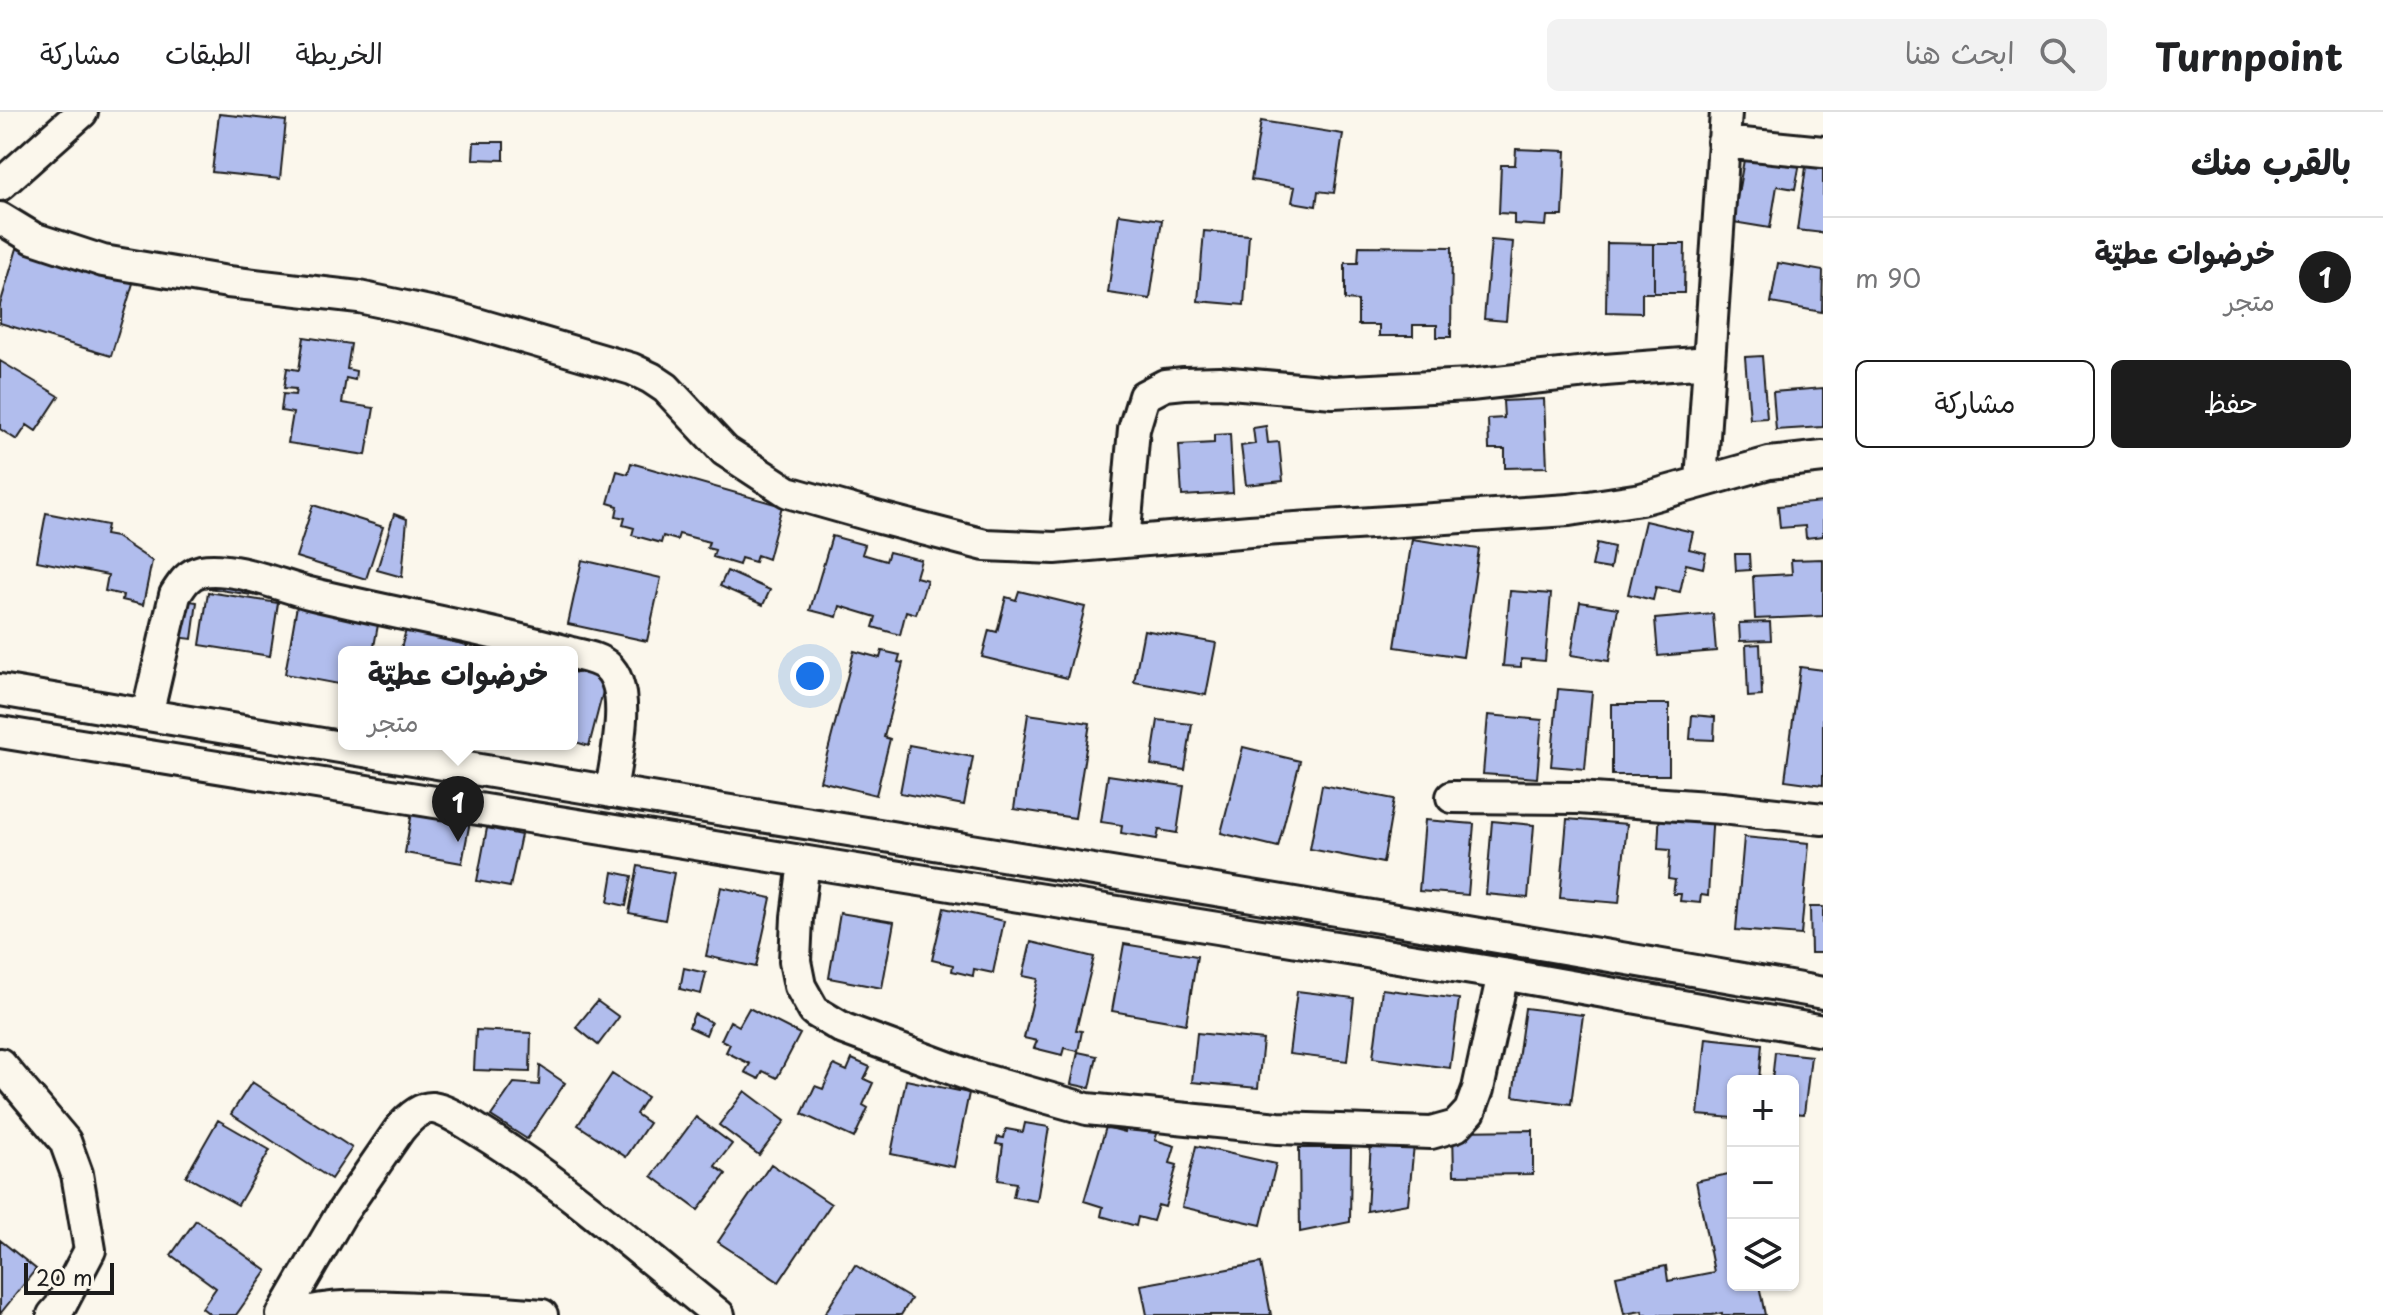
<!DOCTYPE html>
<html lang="ar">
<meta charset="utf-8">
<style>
:root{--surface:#fff;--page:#f2f2f2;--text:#202124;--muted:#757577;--line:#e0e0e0;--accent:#1c1c1c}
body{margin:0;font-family:"Playpen Sans","Playpen Sans Arabic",sans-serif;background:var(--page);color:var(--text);direction:rtl}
.controls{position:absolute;right:24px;bottom:24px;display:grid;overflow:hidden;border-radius:12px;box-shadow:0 2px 6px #0004}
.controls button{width:72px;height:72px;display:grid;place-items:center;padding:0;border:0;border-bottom:2px solid var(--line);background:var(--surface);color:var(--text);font:40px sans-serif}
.scale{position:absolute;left:24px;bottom:20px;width:90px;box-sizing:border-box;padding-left:8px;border:4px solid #1c1c1c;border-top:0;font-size:22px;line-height:28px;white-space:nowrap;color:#1c1c1c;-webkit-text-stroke:6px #fbf7ec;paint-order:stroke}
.you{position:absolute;left:810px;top:564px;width:28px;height:28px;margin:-20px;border:6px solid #fff;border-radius:50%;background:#1a73e8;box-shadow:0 0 0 12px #1a73e833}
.badge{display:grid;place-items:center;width:52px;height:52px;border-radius:50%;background:var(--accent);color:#fff;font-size:26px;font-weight:700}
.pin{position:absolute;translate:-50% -66px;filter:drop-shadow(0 2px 4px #0008)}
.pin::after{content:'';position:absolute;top:42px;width:28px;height:24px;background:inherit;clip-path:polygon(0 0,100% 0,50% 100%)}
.popup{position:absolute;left:338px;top:534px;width:240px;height:104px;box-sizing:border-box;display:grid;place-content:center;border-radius:12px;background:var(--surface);filter:drop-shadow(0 2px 6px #0005);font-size:26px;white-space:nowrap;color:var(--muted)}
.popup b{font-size:30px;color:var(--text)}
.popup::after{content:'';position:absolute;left:50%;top:100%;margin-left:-16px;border:16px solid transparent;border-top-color:var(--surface)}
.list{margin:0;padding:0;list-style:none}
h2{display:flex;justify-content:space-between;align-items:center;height:104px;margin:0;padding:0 32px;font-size:34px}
h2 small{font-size:26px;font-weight:400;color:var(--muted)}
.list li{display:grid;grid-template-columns:52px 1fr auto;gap:24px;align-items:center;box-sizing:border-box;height:120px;padding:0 32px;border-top:2px solid var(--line)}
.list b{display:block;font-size:30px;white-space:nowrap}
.list p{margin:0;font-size:26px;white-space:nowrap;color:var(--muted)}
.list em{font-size:26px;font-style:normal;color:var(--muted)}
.actions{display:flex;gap:16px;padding:24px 32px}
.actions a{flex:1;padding:18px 0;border:2px solid var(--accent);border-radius:12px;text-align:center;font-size:28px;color:var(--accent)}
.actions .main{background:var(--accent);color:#fff}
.icon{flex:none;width:44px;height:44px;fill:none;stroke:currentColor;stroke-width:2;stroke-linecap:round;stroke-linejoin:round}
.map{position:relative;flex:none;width:1823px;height:1203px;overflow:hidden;direction:ltr}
header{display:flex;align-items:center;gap:48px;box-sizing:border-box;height:112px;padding:0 40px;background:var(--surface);border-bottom:2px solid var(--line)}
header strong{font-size:38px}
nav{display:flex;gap:44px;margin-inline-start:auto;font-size:28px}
.search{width:560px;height:72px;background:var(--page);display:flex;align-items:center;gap:20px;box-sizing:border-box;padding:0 28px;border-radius:12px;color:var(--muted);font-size:30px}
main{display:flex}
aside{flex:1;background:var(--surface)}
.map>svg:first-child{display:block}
.building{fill:#b1bded;stroke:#1c1c1c;stroke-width:2}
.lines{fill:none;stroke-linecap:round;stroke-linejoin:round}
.minor-casing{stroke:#1c1c1c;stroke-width:36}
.minor{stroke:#fbf7ec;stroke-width:30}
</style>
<header>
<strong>Turnpoint</strong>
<div class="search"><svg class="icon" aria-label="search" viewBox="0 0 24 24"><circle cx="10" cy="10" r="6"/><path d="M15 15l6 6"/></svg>ابحث هنا</div>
<nav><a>الخريطة</a><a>الطبقات</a><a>مشاركة</a></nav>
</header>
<main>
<aside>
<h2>بالقرب منك<small></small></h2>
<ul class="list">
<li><span class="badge">1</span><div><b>خرضوات عطيّة</b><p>متجر</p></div><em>90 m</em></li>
</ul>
<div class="actions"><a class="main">حفظ</a><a>مشاركة</a></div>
</aside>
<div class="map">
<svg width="1823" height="1203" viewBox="0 0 1823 1203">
<rect width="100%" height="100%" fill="#fbf7ec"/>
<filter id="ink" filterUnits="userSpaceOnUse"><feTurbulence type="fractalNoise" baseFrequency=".0125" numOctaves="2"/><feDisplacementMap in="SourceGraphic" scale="16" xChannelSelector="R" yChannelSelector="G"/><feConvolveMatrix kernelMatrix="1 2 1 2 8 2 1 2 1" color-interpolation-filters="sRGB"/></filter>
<g filter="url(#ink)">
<!-- building -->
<path class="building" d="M219,2L286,9L280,67L212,60Z
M1261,9L1343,22L1334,81L1318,79L1316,94L1292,90L1295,75L1251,68Z
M474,30H504V48L473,47Z
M1516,37L1566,39L1563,104H1547L1546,114L1514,112V102L1499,101L1501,53H1515Z
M1745,42L1800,51L1795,77L1777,74L1770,116L1733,110Z
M1807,48L1823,50V121L1797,118Z
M1119,102L1162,108L1150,187L1108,181Z
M1204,119L1249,123L1244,193L1198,189Z
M1491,128L1513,130L1506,209L1484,207Z
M1607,131L1654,132V181H1642V201L1606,200Z
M1654,132H1685L1684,181H1654Z
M18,133L134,168L111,244L0,211V193Z
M1359,134L1452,135L1451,225H1437V213H1413V224H1379V213H1358V189L1345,188V151H1358Z
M1778,151L1823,159L1822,200L1771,191Z
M304,225L351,232L347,257L356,259L355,268L346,266L342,291L374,296L366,343L288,331L293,301L281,299L283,282L295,283L296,277L284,276L287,256L299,258Z
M1762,244L1767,306L1750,307L1745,245Z
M0,249L59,284L36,319L27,313L17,328L0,317Z
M1823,276V315L1776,318L1773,280Z
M1544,287L1547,355L1505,356V337H1489L1488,307L1504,306L1503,289Z
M1266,314L1268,331L1279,330L1283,369L1246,373L1241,334L1255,332L1253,316Z
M1230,322L1233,381L1182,384L1179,333L1214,331V323Z
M631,351L782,394L768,447L757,443L755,450L741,446L739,453L713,445L715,438L707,436L709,430L679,422L677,428L663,424L661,431L632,423L634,416L623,413L625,406L616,404L618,394L608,391L617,359L628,362Z
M1823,390V424L1806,426L1805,414L1780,416L1778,394Z
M313,393L383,415L366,467L296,445Z
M46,401L107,413L105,423L116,425L152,449L143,493L122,488L123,483L105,479L108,463L37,449Z
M394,402L407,407L402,465L377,458Z
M1645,409L1693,420L1689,437L1706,441L1703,456L1686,452L1680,480L1656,475L1653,488L1628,482Z
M832,424L865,433L862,442L886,449L889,440L921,448L916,465L927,468L916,502L906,499L900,523L873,515L876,505L840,494L837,505L810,498Z
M1412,427L1479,437L1463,545L1395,535Z
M1597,431L1614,435L1610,457L1592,454Z
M1735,442H1749L1750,458L1736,459Z
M1823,447V504L1755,507L1753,464L1792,462L1791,448Z
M582,448L661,466L647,529L568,512Z
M727,459L770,478L763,493L720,474Z
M210,466L260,473L258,484L208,476Z
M1019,479L1085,495L1067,566L982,545L989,518L997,520L1006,485L1016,488Z
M1510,479L1551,482L1545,549L1521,547V555L1503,554Z
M208,480L278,491L270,544L200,533Z
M182,488L197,490L192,527L176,525Z
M298,488L380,502L373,540H344V573L285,562Z
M1580,490L1618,496L1609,549L1571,543Z
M1713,502L1716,539L1658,544L1655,507Z
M1770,510L1771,528L1740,529L1739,511Z
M406,518L467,533L466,540H400Z
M1144,518L1216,531L1206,583L1134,570Z
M1760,532L1762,584L1748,585L1746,533Z
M854,539L880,546L882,539L900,543L898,550L903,551L884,625L890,627L876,683L820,669Z
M581,554L599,558L596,566L606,568L589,634L572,629V560L579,561Z
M1800,555L1823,558V673L1785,668Z
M1558,577L1592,580L1585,657L1551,654Z
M1612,592H1669V663H1612Z
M1028,602L1090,611L1075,706L1014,697Z
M1488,603L1542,608L1537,666L1483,662Z
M1692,603L1715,605L1714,628L1690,627Z
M1158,608L1192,612L1185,658L1151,653Z
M909,633L973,645L964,693L900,681Z
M1243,635L1300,649L1278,735L1221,721Z
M1108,663L1184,674L1177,721L1159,718L1157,727L1121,721L1122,713L1101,710Z
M1322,673L1394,687L1383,751L1310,737Z
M413,694L471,704L462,751L405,741Z
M1660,695L1713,698L1708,784L1701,783L1700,791L1680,789L1681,782H1673L1675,768L1668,767L1670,738L1658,737Z
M1567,707L1627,712L1619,791L1560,786Z
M1425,708L1474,712L1468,783L1419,779Z
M1492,709L1534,713L1528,786L1486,782Z
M487,716L521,723L510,775L477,769Z
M1744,725L1809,731L1801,823L1736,818Z
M638,754L674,761L665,808L629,801Z
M613,760L632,764L626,794L608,790Z
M721,775L771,786L756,855L706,844Z
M1810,795H1823V841H1811Z
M944,796L1004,809L993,861L974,857L973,864L952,859L953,853L932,848Z
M840,801L894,810L882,876L829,866Z
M1031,830L1094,845L1076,918L1082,919L1078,939L1064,936L1062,943L1034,936L1037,929L1024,926L1038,867L1023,864Z
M1124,832L1197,844L1186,912L1112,899Z
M684,856L706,861L701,882L680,877Z
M1382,877L1459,887L1450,956L1373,946Z
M1297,879L1354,886L1347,949L1289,942Z
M597,889L619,905L598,933L576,915Z
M749,896L800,922L777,966L763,959L759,967L745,960L750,952L726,940L730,932L721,928L730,909L739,914Z
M1525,896L1583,903L1571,992L1513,984Z
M694,902L711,910L706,923L689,915Z
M476,918L531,921L530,960L474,958Z
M1197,921L1263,928L1258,976L1192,970Z
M1706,926L1762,932L1759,969H1733V1006L1698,1003Z
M1078,940L1097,944L1090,976L1071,972Z
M1775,940L1811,944L1804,1002L1793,1001V969H1772Z
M852,947L870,955L864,967L873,971L863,993L868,996L854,1026L802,1002L815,974L823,977L834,953L847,959Z
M540,954L565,971L527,1027L491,1004L514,971L539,973Z
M612,962L647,985L636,1002L649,1011L626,1045L578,1013Z
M906,968L969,981L954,1055L891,1042Z
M252,970L352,1036L331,1067L231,1002Z
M745,979L785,1009L759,1043L719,1013Z
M696,1005L732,1032L715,1054L726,1062L698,1098L652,1064Z
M218,1008L270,1038L238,1093L186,1064Z
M1025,1011L1049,1015L1037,1089L1013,1085L1016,1071L998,1068L1003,1033L996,1032L998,1025L1004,1026L1006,1017L1023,1020Z
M1127,1011L1158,1019L1155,1028L1175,1034L1170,1051L1177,1053L1165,1095L1158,1093L1153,1109L1138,1105L1136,1114L1101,1104L1103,1095L1084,1089L1106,1015L1125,1020Z
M1533,1018V1062L1454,1063L1453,1019Z
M1371,1029L1414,1033L1408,1092L1367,1099Z
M1196,1034L1276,1052L1261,1113L1182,1095Z
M1299,1036H1351L1350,1110L1300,1120Z
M771,1052L831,1092L779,1170L718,1130Z
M1733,1061V1173H1759L1765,1203H1722V1201L1712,1203H1643L1642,1199L1624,1202L1616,1164L1666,1154L1668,1169L1714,1160L1696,1069Z
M196,1108L267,1159L236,1203H211L202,1196L216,1176L171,1143Z
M0,1128L36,1157L0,1202Z
M1261,1151L1271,1203H1147L1141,1173Z
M855,1153L911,1187L901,1203H824Z"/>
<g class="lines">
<!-- minor casing -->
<g class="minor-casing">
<path id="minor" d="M1723,30L1823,40
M0,73L82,0
M0,106L33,126L103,149L228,170L359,185L453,205L632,257L651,266L666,276L725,339L788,380L880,406L985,433L1055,436L1250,419L1569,398L1641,387L1769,351L1823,345
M1701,369L1726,0
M1124,430L1134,317L1144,284L1165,273L1184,271L1219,270L1333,280L1470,273L1605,258L1709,250
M572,541C583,544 598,546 607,554C634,578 615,647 611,680
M0,578C607,682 1216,774 1823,881
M147,603L175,483C182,472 188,462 201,459C232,453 278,473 309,481C395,502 482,516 568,540
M0,620L1503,862L1823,919
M1452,685L1578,686L1722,696L1823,707
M804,750L797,805L795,849L800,874L814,899L844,917L974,965L1087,997L1278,1016L1431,1021L1456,1014L1470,999L1478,977L1503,862
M0,952L65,1029L77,1062L90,1138L60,1195L53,1203
M282,1203L341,1102L399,1018C407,1008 419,995 433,996C448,998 469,1013 482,1021C566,1073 641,1141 719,1203
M294,1203C335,1191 376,1194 418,1196C459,1197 501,1199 542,1203"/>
</g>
<!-- minor -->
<use href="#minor" class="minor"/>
</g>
</g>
</svg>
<div class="controls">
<button>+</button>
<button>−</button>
<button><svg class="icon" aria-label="layers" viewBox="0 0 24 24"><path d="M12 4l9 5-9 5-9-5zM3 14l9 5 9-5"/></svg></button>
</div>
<div class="scale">20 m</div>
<div class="you"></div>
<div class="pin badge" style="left:458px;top:730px">1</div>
<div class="popup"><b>خرضوات عطيّة</b>متجر</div>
</div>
</main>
